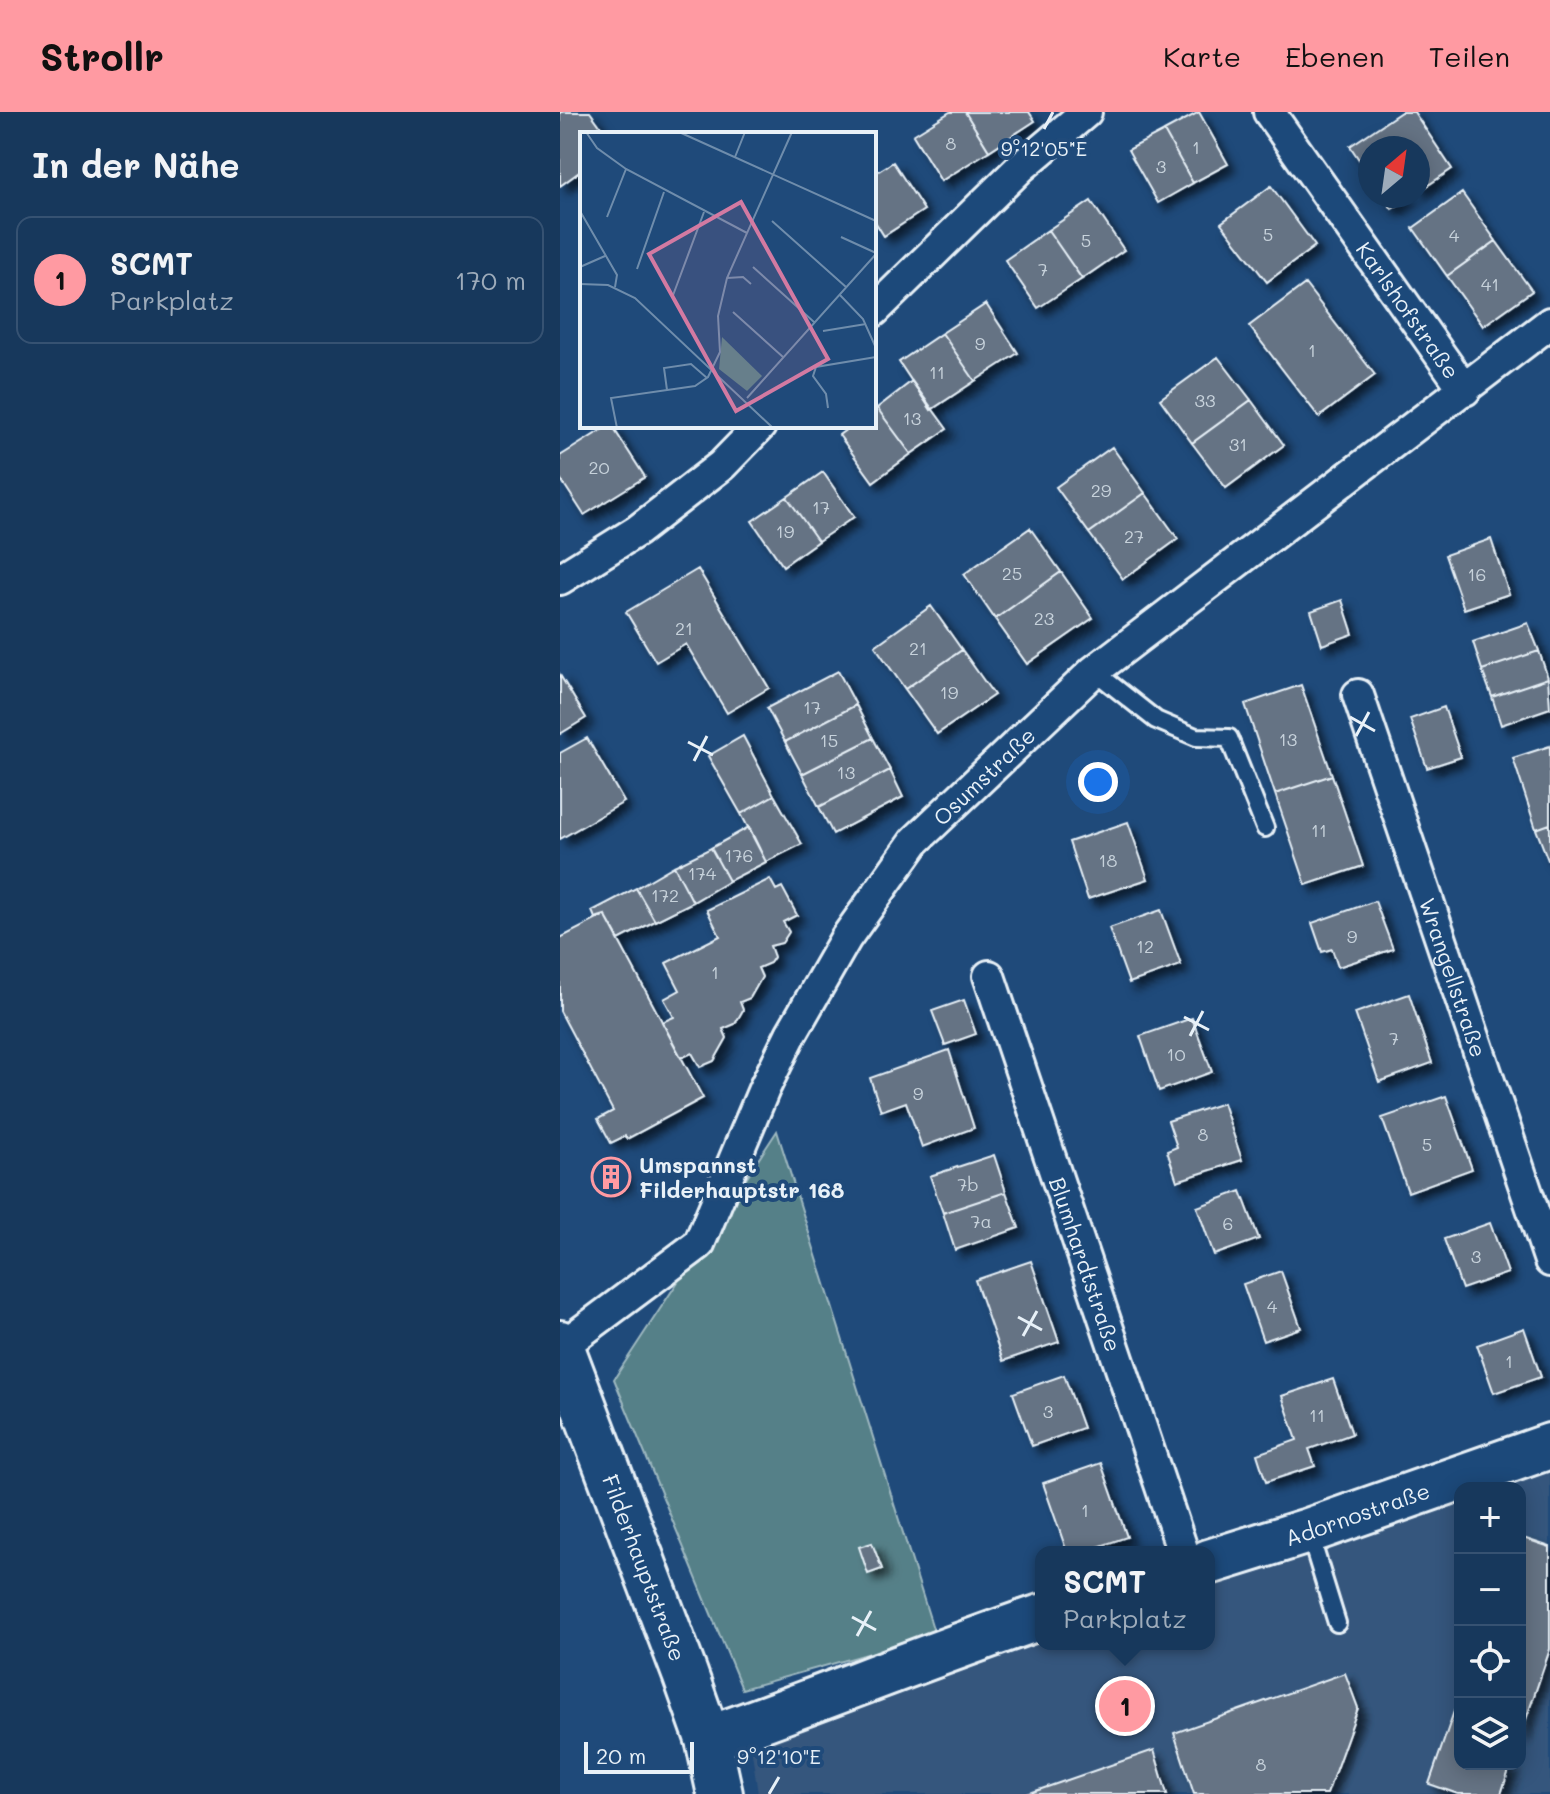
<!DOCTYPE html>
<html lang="de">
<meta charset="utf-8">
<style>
:root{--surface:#17385c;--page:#203f62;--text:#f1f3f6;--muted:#9eacbb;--line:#365272;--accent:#ff9aa2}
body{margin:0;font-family:Mali,sans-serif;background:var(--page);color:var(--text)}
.controls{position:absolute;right:24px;bottom:24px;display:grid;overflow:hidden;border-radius:16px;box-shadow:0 4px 20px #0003}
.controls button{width:72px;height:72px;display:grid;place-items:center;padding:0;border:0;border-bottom:2px solid var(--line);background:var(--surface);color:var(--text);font:40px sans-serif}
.compass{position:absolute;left:798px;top:24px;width:72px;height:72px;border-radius:50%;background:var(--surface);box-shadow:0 4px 20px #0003;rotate:29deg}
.scale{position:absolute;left:24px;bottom:20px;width:110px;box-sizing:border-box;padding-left:8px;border:4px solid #e8f1f8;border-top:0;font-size:22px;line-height:28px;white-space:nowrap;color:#e8f1f8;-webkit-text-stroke:6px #1f4a7a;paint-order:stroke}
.you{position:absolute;left:538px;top:670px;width:28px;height:28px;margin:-20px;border:6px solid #fff;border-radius:50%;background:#1a73e8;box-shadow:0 0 0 12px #1a73e833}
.badge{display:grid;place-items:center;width:52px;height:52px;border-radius:50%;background:var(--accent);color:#111;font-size:26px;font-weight:700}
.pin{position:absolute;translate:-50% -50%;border:4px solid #fff;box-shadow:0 2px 8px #0006}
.popup{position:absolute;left:475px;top:1434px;width:180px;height:104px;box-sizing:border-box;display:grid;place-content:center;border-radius:16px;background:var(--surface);filter:drop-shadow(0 2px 6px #0005);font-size:26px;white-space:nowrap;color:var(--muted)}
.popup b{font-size:30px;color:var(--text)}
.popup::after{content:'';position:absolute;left:50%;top:100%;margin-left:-16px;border:16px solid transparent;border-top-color:var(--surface)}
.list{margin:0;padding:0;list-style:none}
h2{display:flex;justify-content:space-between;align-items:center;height:104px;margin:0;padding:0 32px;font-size:34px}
h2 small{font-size:26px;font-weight:400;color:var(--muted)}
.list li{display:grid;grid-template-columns:52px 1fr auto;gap:24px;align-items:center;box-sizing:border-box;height:128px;margin:0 16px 16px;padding:0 16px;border:2px solid var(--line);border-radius:16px}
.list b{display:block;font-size:30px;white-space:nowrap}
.list p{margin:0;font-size:26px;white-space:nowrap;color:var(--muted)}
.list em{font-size:26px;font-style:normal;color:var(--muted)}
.icon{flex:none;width:44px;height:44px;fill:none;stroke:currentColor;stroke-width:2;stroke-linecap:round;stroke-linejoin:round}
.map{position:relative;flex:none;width:990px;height:1682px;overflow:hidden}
header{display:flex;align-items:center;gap:48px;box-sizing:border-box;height:112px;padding:0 40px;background:var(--accent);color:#111}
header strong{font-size:38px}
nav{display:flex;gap:44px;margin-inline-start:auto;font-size:28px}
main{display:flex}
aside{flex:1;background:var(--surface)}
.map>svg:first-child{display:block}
.built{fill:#34567d}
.green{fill:#558088;stroke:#9eb8c0;stroke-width:2}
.building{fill:#657384;stroke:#e8f1f8;stroke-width:2;filter:url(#shadow)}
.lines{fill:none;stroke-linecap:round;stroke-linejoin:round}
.lane-casing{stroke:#e8f1f8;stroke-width:22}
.street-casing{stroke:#e8f1f8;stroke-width:36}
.secondary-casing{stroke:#e8f1f8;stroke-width:50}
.lane{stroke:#1f4a7a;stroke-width:16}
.street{stroke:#1f4a7a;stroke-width:30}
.secondary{stroke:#1f4a7a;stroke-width:44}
.ticks{fill:none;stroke:#e8f1f8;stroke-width:3}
.labels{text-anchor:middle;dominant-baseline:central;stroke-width:8;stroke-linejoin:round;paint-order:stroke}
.number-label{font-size:18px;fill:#c7d2db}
.street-label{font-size:22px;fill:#e8f1f8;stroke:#1f4a7a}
.poi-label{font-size:22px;font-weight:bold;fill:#e8f1f8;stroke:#1f4a7a;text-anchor:start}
.inset-road{fill:none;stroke:#6f8dac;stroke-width:2}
.view{fill:#d37aa2;fill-opacity:0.15;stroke:#d37aa2;stroke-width:4}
.inset-edge{fill:none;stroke:#e8f1f8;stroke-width:4}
.ticks-label{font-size:20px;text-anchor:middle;fill:#e8f1f8;stroke:#1f4a7a;stroke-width:8;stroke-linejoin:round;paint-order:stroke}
</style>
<header>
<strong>Strollr</strong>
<nav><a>Karte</a><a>Ebenen</a><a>Teilen</a></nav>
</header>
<main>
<aside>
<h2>In der Nähe<small></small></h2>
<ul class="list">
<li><span class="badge">1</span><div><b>SCMT</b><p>Parkplatz</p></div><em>170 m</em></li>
</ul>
</aside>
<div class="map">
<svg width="990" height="1682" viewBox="0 0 990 1682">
<defs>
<filter id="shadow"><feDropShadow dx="7" dy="7" stdDeviation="4" flood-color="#0009"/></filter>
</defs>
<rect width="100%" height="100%" fill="#1f4a7a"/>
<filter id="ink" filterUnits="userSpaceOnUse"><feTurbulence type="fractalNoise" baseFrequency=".0125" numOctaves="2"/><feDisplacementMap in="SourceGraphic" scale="16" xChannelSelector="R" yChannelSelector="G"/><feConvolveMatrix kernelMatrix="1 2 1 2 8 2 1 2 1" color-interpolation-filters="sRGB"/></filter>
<g filter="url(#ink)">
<!-- built -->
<path class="built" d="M990,1334V1682H198L189,1620L481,1522V1532H649V1465L900,1381V1652H960V1376H915Z"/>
<!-- green -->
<path class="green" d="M217,1019L375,1523L182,1577L54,1267Z"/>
<!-- building -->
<path class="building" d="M0,0H30L46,22H22V58L0,74Z
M390,0H405L429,39L381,69L353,23Z
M405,0H469L475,9L429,39Z
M639,0L668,52L633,71L604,19Z
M841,0H854L892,57L858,80V36H810V64L790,34Z
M604,19L633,71L598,91L568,38Z
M333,50L364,98L324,124L314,108V62Z
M711,74L755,134L707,170L661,111Z
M902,81L936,129L887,164L853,116Z
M823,84H852L832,97Z
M531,89L564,138L522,167L488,118Z
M488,118L522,167L478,196L445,148Z
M936,129L972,179L923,214L887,164Z
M745,172L815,263L759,305L689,214Z
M426,192L458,241L415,269L382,221Z
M382,221L415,269L371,298L339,250Z
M658,245L691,288L632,331L600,287Z
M352,269L387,317L351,342L317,296Z
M691,288L724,333L666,376L632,331Z
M317,296L351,342L313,370L279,323L291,314H314V298Z
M48,314H52L85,365L24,403L0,366V344Z
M552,335L585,381L529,421L496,375Z
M263,360L294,405L258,429L227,385Z
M585,381L618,427L563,467L529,421Z
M227,385L258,429L223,454L192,409Z
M470,416L501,460L435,507L404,462Z
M931,427L949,482L904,497L885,443Z
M138,457L209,576L167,601L126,532L96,550L66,500Z
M501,460L533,506L467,552L435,507Z
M782,488L793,522L762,533L751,499Z
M371,494L402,538L345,577L315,534Z
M968,511L979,539L922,558L913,530Z
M402,538L434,583L377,622L345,577Z
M979,539L988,566L932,585L922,558Z
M278,559L296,593L225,630L207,596Z
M0,563L26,606L0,622Z
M988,566L990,596L941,613L932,585Z
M741,573L772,663L715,682L685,592Z
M296,593L313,626L242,662L225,630Z
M884,595L901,645L867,656L850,607Z
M183,624L214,683L181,702L148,644Z
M27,626L64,690L0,727V641Z
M313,626L330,658L259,695L242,662Z
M990,634V712L976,717L953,646Z
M330,658L343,685L273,722L259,695Z
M772,663L803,754L746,773L715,682Z
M214,683L242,732L206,750L181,702Z
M568,710L588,767L528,787L509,730Z
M990,712V748H988L976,717Z
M189,715L206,750L169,769L151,736Z
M151,736L169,769L133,790L114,754Z
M114,754L133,790L95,809L76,776Z
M210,767L216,778L222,775L237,803L223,810L229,820L222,831L210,834L214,845L210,851L198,856L202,865L190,886L180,890L183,898L175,912L163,917L167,926L154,949L140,955L132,941L121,946L102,910L114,905L104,887L120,878L106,851L160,824L147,798Z
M76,776L95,809L59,828L45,803L35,806L32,799Z
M815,789L833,837L778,855L772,837L762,840L752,811Z
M601,798L621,853L569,871L549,816Z
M45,803L143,986L67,1027L65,1024L51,1031L38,1007L53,999L0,899V826Z
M849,882L872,951L819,970L795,901Z
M404,888L416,922L385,933L372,899Z
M632,906L652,960L599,979L580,924Z
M389,938L414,1016L362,1035L346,990L321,999L310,966Z
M886,984L912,1057L848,1080L822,1006Z
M663,991L682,1048L617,1069L607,1039L617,1035L608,1009Z
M434,1043L446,1080L383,1101L370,1064Z
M58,1052L66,1069L43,1079L35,1062Z
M681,1079L699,1127L654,1143L637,1095Z
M446,1080L459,1116L395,1138L383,1101Z
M930,1111L948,1161L902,1177L884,1127Z
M471,1149L499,1230L443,1249L415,1168Z
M721,1159L741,1216L703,1229L683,1172Z
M964,1216L981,1265L934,1281L917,1233Z
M504,1263L523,1316L472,1334L453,1281Z
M773,1267L792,1322L749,1337L755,1354L706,1370L697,1342L737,1328L722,1284Z
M541,1351L567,1425L523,1440H507L483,1371Z
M960,1425L990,1435V1537L960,1625Z
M312,1431L322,1457L308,1462L299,1435Z
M785,1561L798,1596L767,1682H634L614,1621Z
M900,1582V1652H951L941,1682H898L869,1672Z
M594,1638L607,1682H467Z"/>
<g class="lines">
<!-- lane casing -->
<g class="lane-casing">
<path id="lane" d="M534,559L596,608L636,625L669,626L705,716
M749,1420L777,1511"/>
</g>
<!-- street casing -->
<g class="street-casing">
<g id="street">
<path id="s1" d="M709,0L905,278"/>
<path d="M314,199L461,55L526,0"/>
<path d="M0,467L77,419L162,353L200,314"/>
<path id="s2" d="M798,583L990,1149"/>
<path id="s3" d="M429,864L623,1440"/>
<path id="s4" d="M1,1235L139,1132L204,977L231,922L286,826L355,729L534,559L990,211"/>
</g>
</g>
<!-- secondary casing -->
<g class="secondary-casing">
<g id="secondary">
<path id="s5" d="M0,1231L125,1562L148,1627L160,1682"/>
<path id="s6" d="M649,1450L748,1419L990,1334"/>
<path d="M148,1627C259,1588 369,1543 481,1505"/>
</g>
</g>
<!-- lane -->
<use href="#lane" class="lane"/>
<!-- street -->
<use href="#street" class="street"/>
<!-- secondary -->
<use href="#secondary" class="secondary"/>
</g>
</g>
<!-- ticks -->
<path class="ticks" d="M484,17L493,0M790,605L815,619M796,624L809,600M128,630L153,643M134,649L147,624M624,905L649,918M630,924L643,899M458,1205L482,1218M463,1224L477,1199M292,1505L316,1518M297,1524L311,1499M209,1682L219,1665"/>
<!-- icons -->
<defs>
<g id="building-ring" transform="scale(2)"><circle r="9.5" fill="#1f4a7a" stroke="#ff9aa2" stroke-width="1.5"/><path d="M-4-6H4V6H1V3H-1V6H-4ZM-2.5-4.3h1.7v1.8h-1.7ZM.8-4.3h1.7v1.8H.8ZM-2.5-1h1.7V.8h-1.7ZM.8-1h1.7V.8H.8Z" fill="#ff9aa2"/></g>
</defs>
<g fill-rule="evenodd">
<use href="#building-ring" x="51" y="1065"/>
</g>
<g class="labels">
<!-- number labels -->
<g class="number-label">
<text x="391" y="31">8</text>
<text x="636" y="35">1</text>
<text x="601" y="54">3</text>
<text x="708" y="122">5</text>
<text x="894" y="123">4</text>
<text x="526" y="128">5</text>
<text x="483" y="157">7</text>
<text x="930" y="172">41</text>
<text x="420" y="231">9</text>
<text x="752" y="238">1</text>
<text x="377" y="260">11</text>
<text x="645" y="288">33</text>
<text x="352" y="306">13</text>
<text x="678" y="332">31</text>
<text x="39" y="355">20</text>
<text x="541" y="378">29</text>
<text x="261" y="395">17</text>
<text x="225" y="419">19</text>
<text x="574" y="424">27</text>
<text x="452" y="461">25</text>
<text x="917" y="462">16</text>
<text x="484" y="506">23</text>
<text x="124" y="516">21</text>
<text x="358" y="536">21</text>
<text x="389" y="580">19</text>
<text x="252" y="595">17</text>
<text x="728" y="627">13</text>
<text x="269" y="628">15</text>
<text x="286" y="660">13</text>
<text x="759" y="718">11</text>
<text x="179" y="743">176</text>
<text x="548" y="748">18</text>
<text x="142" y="761">174</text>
<text x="105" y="783">172</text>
<text x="792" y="824">9</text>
<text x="585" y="834">12</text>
<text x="155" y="860">1</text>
<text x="834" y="926">7</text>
<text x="616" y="942">10</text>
<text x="358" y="981">9</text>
<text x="643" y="1022">8</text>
<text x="867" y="1032">5</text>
<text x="408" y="1072">7b</text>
<text x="421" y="1109">7a</text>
<text x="668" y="1111">6</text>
<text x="916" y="1144">3</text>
<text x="712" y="1194">4</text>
<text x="949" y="1249">1</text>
<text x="488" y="1299">3</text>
<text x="757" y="1303">11</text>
<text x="525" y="1398">1</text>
<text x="701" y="1652">8</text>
</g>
<!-- street labels -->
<g class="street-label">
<text stroke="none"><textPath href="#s1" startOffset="242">Karlshofstraße</textPath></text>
<text stroke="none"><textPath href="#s4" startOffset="726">Osumstraße</textPath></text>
<text stroke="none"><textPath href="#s2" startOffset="298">Wrangellstraße</textPath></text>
<text stroke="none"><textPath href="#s3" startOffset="304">Blumhardtstraße</textPath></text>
<text stroke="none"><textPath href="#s6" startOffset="156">Adornostraße</textPath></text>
<text stroke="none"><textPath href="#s5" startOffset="240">Filderhauptstraße</textPath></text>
</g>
<!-- poi labels -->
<g class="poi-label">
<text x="79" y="1052">Umspannst<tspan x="79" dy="25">Filderhauptstr 168</tspan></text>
</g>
</g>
<!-- overview -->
<g transform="translate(20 20)">
<rect width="296" height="296" fill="#1f4a7a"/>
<path d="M142,205L182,244L167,259L139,237Z" fill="#558088"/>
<path class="inset-road" d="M6,0L17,16L46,37L167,101M99,0L296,89M155,25L165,0M0,79L37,143L35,155M27,85L46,37M192,89L266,155M261,105L296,121M0,135L25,124M173,135L234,190M57,137L84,60M147,146L163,145L171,152M0,152L28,153L55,166L193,296M259,162L283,187L296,216M92,166L124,80M153,180L203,225M243,199L286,192M87,258L84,236L111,232L127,246M167,266L296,122M248,276L246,262L233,244L236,235L296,225M37,296L31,266L115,254L128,245L140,220L138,184L147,146L212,0"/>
<path class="view" d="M161,70L248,227L156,279L69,122Z"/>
<rect width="296" height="296" class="inset-edge"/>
</g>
<g class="ticks-label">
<text x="484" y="44">9°12'05"E</text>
<text x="219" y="1652">9°12'10"E</text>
</g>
</svg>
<div class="controls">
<button>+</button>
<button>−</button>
<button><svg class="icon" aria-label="locate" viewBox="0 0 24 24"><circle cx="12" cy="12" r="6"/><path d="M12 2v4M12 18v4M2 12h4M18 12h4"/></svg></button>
<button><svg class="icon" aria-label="layers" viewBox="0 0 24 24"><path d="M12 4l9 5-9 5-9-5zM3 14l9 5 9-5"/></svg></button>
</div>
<svg class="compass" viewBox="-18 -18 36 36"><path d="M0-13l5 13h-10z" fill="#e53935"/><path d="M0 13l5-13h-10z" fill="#9eacbb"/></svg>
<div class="scale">20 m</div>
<div class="you"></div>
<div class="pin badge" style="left:565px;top:1594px">1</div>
<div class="popup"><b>SCMT</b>Parkplatz</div>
</div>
</main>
